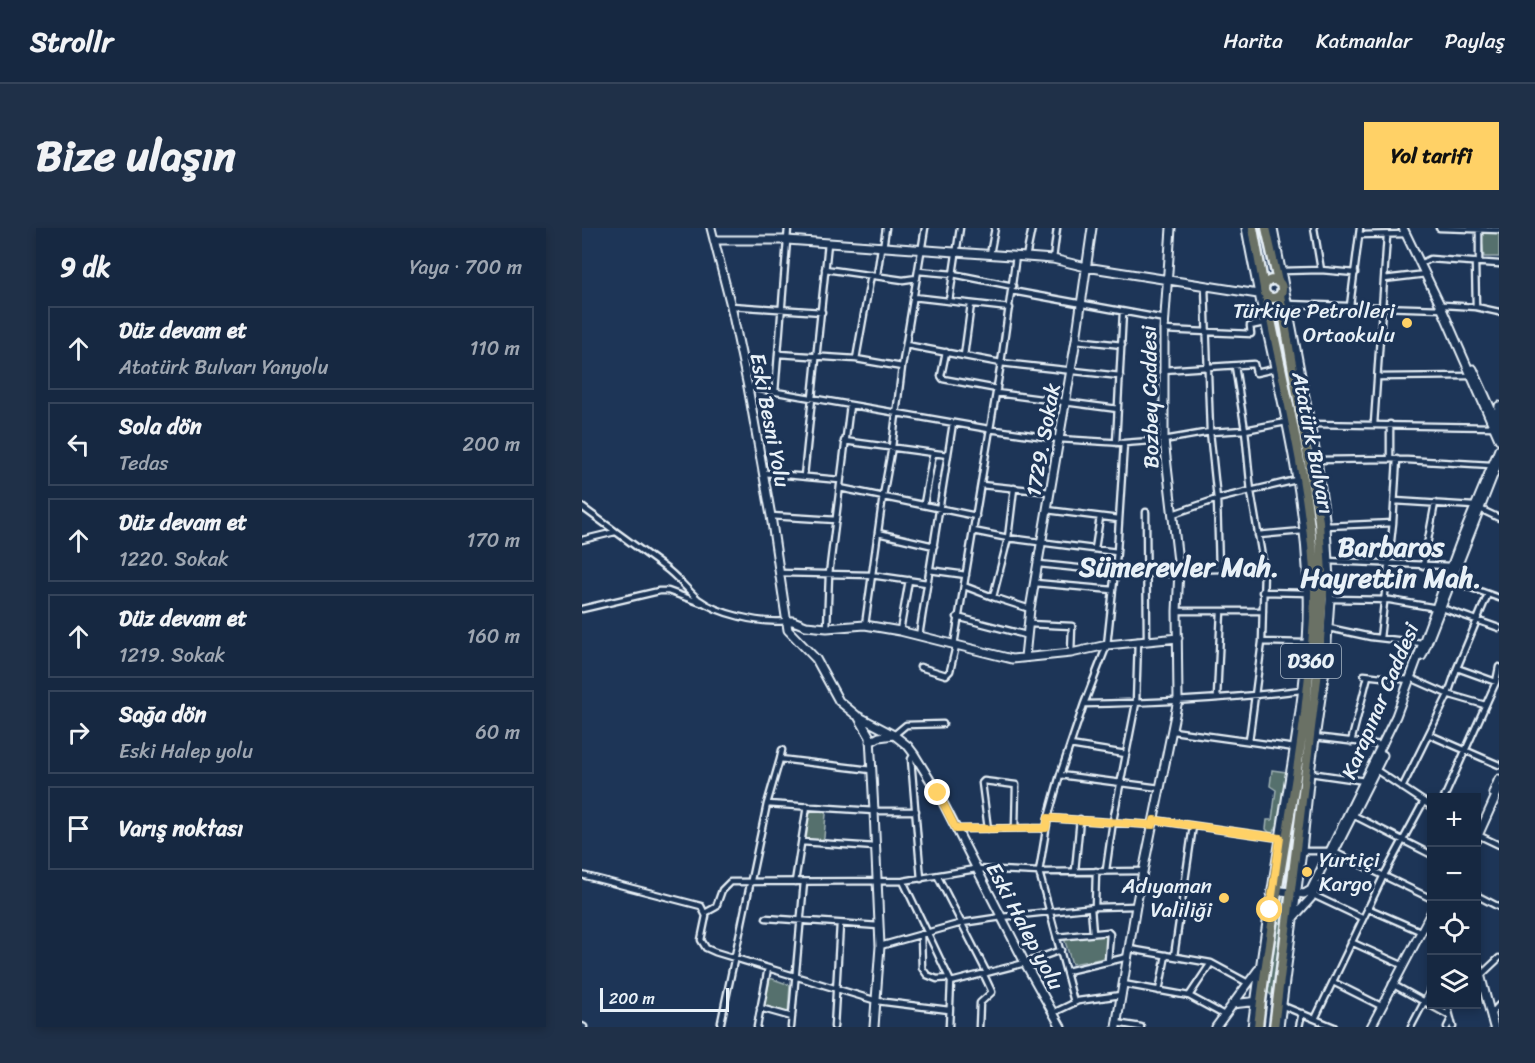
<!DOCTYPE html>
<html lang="tr">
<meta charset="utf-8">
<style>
:root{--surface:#162841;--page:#1f3048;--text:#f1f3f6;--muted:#9ea6b1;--line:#35445a;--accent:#ffd166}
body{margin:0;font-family:Sriracha,sans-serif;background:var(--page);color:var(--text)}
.controls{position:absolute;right:18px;bottom:18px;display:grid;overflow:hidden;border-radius:0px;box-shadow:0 3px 9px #0003}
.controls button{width:54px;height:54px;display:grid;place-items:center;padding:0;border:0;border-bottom:2px solid var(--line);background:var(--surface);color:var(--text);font:30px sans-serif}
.scale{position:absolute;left:18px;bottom:15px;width:129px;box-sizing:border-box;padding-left:6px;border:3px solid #e8f1f8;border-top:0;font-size:16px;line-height:21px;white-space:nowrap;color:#e8f1f8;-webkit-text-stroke:4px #1d3557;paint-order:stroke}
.stop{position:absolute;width:18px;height:18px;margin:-14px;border:4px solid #ffd166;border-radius:50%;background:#fff}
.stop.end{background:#ffd166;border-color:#fff;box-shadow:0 2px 6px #0008}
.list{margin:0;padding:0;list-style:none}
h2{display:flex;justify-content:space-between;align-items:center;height:78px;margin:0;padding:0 24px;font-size:26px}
h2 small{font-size:20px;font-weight:400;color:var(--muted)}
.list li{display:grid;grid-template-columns:39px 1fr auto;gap:18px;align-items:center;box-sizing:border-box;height:84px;margin:0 12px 12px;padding:0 12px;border:2px solid var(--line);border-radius:0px}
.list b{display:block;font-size:22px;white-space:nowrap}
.list p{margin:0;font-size:20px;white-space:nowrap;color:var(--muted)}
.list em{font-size:20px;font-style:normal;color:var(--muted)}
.icon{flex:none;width:33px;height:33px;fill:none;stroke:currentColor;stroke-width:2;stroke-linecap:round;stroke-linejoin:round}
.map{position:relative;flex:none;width:917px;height:799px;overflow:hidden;border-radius:0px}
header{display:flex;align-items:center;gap:36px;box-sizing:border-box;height:84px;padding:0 30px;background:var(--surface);border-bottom:2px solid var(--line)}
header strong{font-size:28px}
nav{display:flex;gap:33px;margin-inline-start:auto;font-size:21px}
.intro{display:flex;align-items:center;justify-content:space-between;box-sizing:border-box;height:144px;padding:0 36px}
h1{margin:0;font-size:42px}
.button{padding:15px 27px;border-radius:0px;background:var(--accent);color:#111;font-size:21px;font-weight:700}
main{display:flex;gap:36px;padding:0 36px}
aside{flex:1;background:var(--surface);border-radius:0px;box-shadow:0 3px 9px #0003}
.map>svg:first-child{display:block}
.green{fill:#546f6d;stroke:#9eb0b2;stroke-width:1.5}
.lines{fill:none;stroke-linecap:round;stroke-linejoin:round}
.street-casing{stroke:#e8f1f8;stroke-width:9}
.secondary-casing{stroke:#e8f1f8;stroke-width:11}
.highway-casing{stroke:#e8f1f8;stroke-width:13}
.street{stroke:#1d3557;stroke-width:4.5}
.secondary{stroke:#1d3557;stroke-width:7}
.highway{stroke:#6b7165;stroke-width:8}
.route{stroke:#ffd166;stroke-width:8}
.poi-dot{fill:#ffd166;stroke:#1d3557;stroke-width:2}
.labels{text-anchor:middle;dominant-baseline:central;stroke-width:6;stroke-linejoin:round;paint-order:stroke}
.shield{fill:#1d3557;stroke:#abb9c8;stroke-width:1.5}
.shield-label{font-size:20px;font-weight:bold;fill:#e8f1f8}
.poi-label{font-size:21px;fill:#e8f1f8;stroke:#1d3557;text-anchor:end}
.street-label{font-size:21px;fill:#e8f1f8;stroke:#1d3557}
.district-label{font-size:27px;font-weight:bold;fill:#e8f1f8;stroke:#1d3557}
</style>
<header>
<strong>Strollr</strong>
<nav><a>Harita</a><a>Katmanlar</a><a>Paylaş</a></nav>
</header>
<div class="intro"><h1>Bize ulaşın</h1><a class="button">Yol tarifi</a></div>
<main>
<aside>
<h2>9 dk<small>Yaya · 700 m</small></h2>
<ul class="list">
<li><svg class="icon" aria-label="ahead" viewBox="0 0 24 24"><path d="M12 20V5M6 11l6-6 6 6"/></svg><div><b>Düz devam et</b><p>Atatürk Bulvarı Yanyolu</p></div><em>110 m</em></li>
<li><svg class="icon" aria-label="left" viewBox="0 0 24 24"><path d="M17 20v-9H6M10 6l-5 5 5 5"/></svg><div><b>Sola dön</b><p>Tedas</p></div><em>200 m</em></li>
<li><svg class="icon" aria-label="ahead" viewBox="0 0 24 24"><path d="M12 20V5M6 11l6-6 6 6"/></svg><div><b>Düz devam et</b><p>1220. Sokak</p></div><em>170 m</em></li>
<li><svg class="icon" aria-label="ahead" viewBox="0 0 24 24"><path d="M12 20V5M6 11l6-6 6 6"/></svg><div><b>Düz devam et</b><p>1219. Sokak</p></div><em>160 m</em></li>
<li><svg class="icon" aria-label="right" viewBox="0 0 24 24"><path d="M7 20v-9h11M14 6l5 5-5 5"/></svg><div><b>Sağa dön</b><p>Eski Halep yolu</p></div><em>60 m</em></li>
<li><svg class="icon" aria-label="arrive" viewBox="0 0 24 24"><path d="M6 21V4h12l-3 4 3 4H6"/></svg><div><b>Varış noktası</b></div></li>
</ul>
</aside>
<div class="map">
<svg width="917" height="799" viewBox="0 0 917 799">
<rect width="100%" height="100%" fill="#1d3557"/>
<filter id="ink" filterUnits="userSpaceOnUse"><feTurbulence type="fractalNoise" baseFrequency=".0167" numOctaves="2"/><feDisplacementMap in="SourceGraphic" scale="12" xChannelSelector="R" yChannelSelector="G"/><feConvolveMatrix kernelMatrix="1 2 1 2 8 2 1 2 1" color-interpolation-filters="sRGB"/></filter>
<g filter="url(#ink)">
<!-- green -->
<path class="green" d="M899,4L917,5V29H902Z
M690,542L704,544L696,597L691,605L687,604L684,601L685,592H690L694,562L688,558Z
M230,582L241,583L244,586L242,610L238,614L224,612L227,586Z
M700,667L703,669L696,724L698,728L693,765L689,767L686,764L696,669Z
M526,707L523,730L490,736L482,710Z
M188,750L208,757L206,787L182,779Z"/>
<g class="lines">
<!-- street casing -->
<g class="street-casing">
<path id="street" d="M732,0L739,42
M857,0L917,2
M897,1V34
M777,7L824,6
M301,20L304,0
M408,26L413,0
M444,29L450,0
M471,31L475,0
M842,34L848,31L917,36
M893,34L894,79
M243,41L321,52L335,50
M336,43L371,46L431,58
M700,43L739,42L773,45
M295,47L299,20
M802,51L844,46
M623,58L628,204L635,271L637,341
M430,63L583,91
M331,69L428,80
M367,73L378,0
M704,76L860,81
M862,77L894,79L917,84
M149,78L240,84
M768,78L778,0
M582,102L669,106L668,98L682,95
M494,112L540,117
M324,117L419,135L538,148
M364,124L359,148L361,151L415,161
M196,126L274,131L320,139
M382,128L389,76
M274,131L289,47
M653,138L663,202L669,264L682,340L680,414L667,513
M581,142L672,136L674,145L692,141
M796,149L889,148
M166,159L407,201L477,211L542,215L582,212L628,204L663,202L704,194
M193,164L206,0
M414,165L536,181
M728,196L912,199
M792,196L805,8
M262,213L366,227
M534,215L541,84
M808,231V196
M735,232L808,231L909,237
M182,245L258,252
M222,248L246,15
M399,257L468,264
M258,260L394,288
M813,273L892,278
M342,276L351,225
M0,279C27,299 55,319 82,339C95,348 104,361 116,371C136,386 179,396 204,393
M898,281L917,290
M465,282L537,291
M564,284L565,412
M591,286L635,271L714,252
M189,288L254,292
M744,298L811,295
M391,303L426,310L535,324
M296,305L352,318
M676,307L721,303
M0,312L33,304
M513,321L518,289
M746,333L869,338
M457,336L534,344L597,346
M841,338L853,275
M347,342L384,347
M597,342L682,340
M198,345L289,347L345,355
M870,353L917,370
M453,355L531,362
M382,358L411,369L448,381
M680,364L726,365
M411,369L426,310L432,260
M748,371L808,372L855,380
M860,380L917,400
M0,381L77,363H86L119,375
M595,383H681
M375,389L444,407
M446,396L490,398L489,425
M283,397L301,268L310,219L320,139L343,0
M245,400L247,346L268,177
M747,400L789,409L840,415
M318,403L327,352
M337,408L371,195
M798,410L811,295L815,231
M680,414L724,415
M372,417L419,135L434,28
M338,439L364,447L368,443L374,418
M875,440L914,454
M782,447L827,452
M831,451L865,466L903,477
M635,469L639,383
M502,476C574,475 647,471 719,462
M591,503L713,520
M312,507L324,497L361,496
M848,507L917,537
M732,509L801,517
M769,514L786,448
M488,517L544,526
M332,526L329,531L339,651
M198,531L200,522
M794,542L850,579
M728,545L783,553
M478,547L578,560
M820,560L865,469L875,440L906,366
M862,570L914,454L917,439
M185,576L292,583H334
M771,587L850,627
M466,590L571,597
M572,592L698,610
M374,601L464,600
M406,601L400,555L402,553L434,557L433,600
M896,607L917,617
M220,614L293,619
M720,623H747
M752,624L850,671
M524,642L531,593L554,475L556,413
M493,643L498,591
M0,647L119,678L124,688L119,712L124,720L133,724L295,773L367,782
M356,649L405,745
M321,653L369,754L367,799
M213,654L225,578
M731,667L780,690
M894,667L917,679
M513,679L514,643
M509,680L511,705
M785,680L838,703
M123,685L134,679L140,662L148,654L321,653L394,641L457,644L562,643
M184,690L297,698
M339,708L340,740L345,747L355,751L367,750
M475,709L526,704L528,706L526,733
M769,714L820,737
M298,718L380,695L420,689L513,679L554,678
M548,721L629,735L666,755
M592,728L611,598
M485,743L546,729
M899,747L917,730
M369,754L443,735L479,722
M751,754L799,778
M541,756L607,768L642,787
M810,756L868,788
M577,763L584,727
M607,768L629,735
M492,774L457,644L466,590L478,547L502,476L525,417L535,324L542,215
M865,776L871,799
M699,777L752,799
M178,780L210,789
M471,785L496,773L539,767
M909,786L917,777
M733,791L801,649L841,575
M534,795L559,799
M0,798L2,799
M138,799L185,576L198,531L289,542
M175,799L186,740
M209,799L222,654
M252,799L258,696
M397,799L398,775L410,764L402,747
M717,799L720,785
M829,799L850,759
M865,799L869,791"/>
</g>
<!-- secondary casing -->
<g class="secondary-casing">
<path id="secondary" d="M129,0L149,78L166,159L189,288L206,402L234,431L257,473L274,487L312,507L326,518L332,526L356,565L443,735L479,799
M664,0C685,120 723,240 726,362C728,430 716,499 705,566C693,643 680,721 670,799
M691,0L735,232L744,298L748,371L743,442L728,545L720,623L697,799
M821,0L860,81L917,211
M132,12H205L444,29L471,31L504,39L676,66
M891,141L917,199
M915,193L917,178
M204,393H211L224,398L245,400L283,397L318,403L430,431L489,425L525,417L596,410
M840,428L917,232
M443,429L448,381L494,112L510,0
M277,490L288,509L292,583L298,718L292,799
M288,514L297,509L312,507
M911,565L917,551
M894,612L917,561
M752,624L801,527
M692,667L700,663L722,666L729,662L814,488L878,315L917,221
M711,690L729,670L735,658
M894,731L912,799
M650,776L677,773
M534,799L554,678L596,472L595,383L597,342L582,212V102L589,0
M634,799L676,742
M789,799L850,683"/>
</g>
<!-- highway casing -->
<g class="highway-casing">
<path id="highway" d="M671,0L682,60
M684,0L696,54
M682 61a9 9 0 1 1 18 0a9 9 0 1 1-18 0Z
M676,799C687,694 710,590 723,485C727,444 733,403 733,363C730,263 703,165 684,67
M692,799L736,443L741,365L737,293L698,67"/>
</g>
<!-- street -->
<use href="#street" class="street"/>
<!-- secondary -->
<use href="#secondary" class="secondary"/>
<!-- highway -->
<use href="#highway" class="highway"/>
</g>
</g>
<g class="lines" filter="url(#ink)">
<!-- route -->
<path class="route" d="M356,565L374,601L464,600L466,590L571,597L572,592L698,610L688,682"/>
</g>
<!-- markers -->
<g class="poi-dot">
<circle cx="825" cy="95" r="6"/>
<circle cx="725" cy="644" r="6"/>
<circle cx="642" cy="670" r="6"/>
</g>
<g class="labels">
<!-- shield labels -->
<rect class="shield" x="699" y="416" width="60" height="34" rx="4.5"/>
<g class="shield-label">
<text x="729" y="433">D360</text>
</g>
<!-- poi labels -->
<g class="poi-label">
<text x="813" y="83">Türkiye Petrolleri<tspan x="813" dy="24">Ortaokulu</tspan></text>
<text x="737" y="632" text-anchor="start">Yurtiçi<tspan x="737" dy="24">Kargo</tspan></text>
<text x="630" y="658">Adıyaman<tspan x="630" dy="24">Valiliği</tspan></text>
</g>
<!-- street labels -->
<g class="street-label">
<text transform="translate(568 169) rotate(-91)">Bozbey Caddesi</text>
<text transform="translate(188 192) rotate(79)">Eski Besni Yolu</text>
<text transform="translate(461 212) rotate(-80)">1729. Sokak</text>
<text transform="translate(731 215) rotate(79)">Atatürk Bulvarı</text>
<text transform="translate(798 473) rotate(-67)">Karapınar Caddesi</text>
<text transform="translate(443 698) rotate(62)">Eski Halep yolu</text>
</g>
<!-- district labels -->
<g class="district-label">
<text x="809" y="319">Barbaros<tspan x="809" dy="31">Hayrettin Mah.</tspan></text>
<text x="597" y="339">Sümerevler Mah.</text>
</g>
</g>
</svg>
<div class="controls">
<button>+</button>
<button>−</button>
<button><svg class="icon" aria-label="locate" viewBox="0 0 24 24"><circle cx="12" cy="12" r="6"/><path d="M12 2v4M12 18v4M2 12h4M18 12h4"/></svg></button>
<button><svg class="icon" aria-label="layers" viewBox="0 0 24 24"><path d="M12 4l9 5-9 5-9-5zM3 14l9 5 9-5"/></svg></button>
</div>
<div class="scale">200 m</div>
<div class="stop" style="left:688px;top:682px"></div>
<div class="stop end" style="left:356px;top:565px"></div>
</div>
</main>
